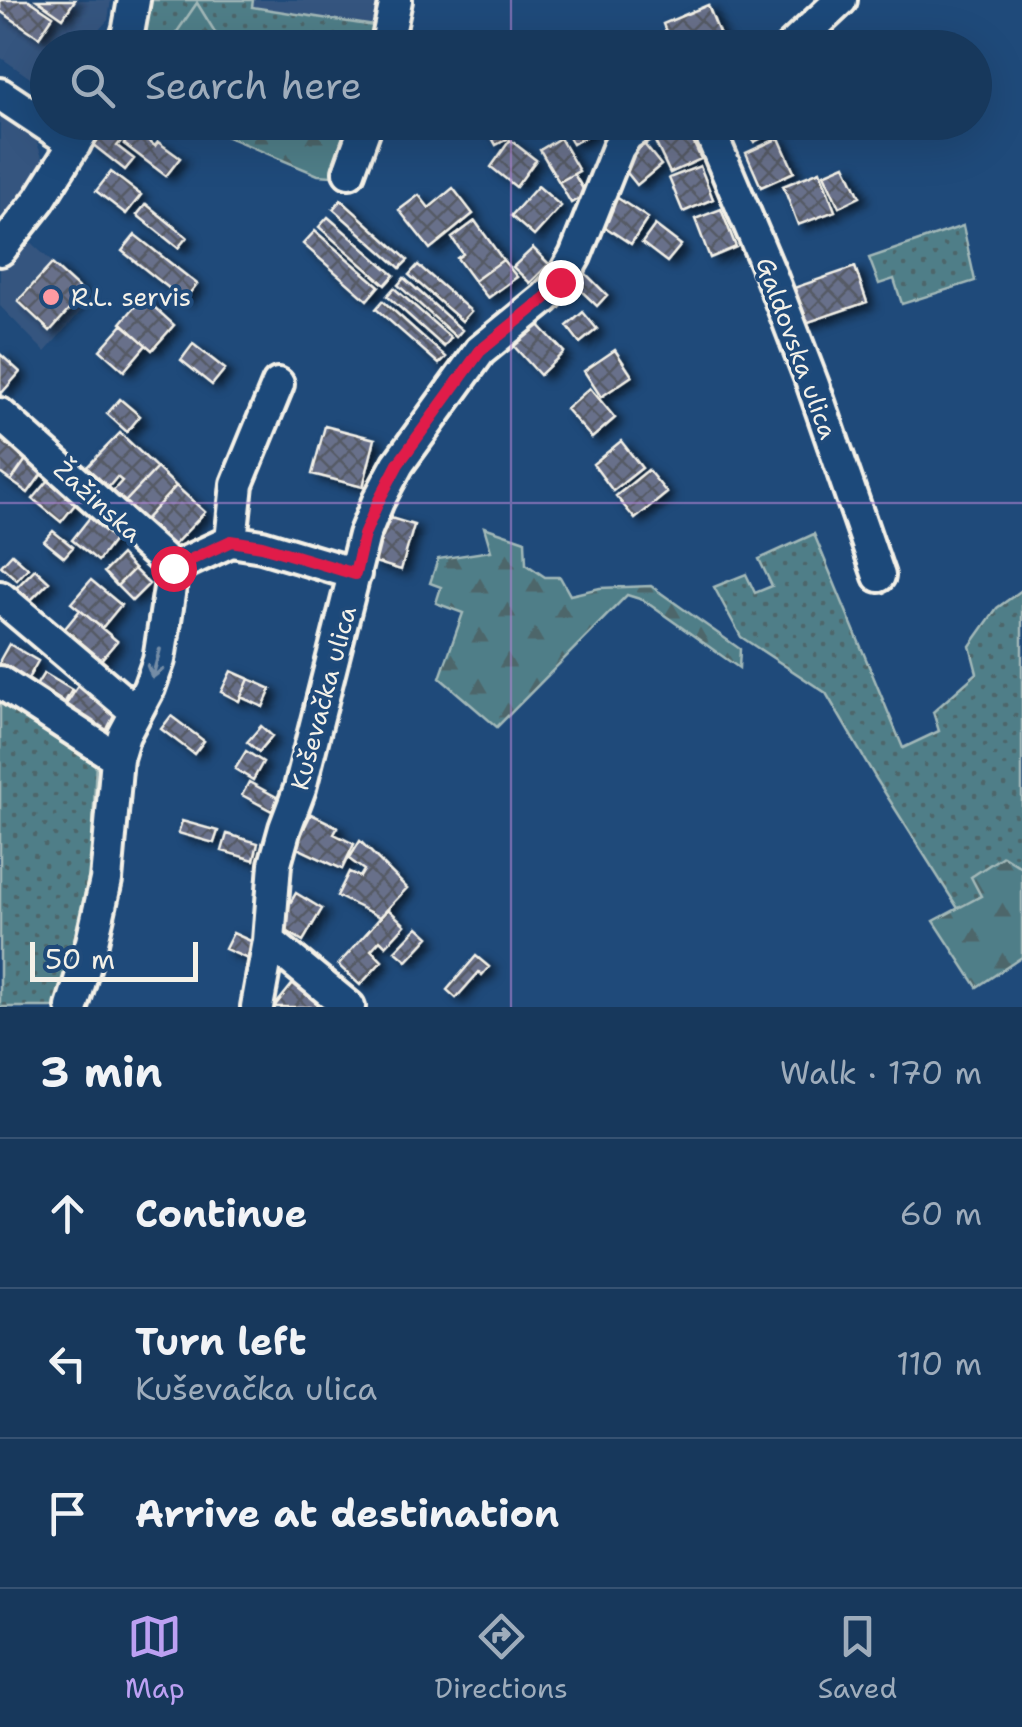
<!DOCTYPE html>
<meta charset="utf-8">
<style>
:root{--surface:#17385c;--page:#244365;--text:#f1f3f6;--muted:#9eacbb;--line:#365272;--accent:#bca0f2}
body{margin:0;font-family:"Shantell Sans",sans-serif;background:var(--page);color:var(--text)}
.scale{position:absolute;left:30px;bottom:25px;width:168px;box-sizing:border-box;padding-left:10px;border:5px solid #f4f1e8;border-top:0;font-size:28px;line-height:35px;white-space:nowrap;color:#f4f1e8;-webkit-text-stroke:8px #1f4a7a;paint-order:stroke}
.stop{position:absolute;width:30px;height:30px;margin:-22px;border:8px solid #e11d48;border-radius:50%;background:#fff}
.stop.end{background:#e11d48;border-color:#fff;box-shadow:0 2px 10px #0008}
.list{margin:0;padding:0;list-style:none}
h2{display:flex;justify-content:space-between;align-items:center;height:130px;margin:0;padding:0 40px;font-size:42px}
h2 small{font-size:32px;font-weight:400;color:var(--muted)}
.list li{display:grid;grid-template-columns:65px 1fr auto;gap:30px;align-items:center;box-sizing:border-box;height:150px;padding:0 40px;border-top:2px solid var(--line)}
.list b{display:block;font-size:38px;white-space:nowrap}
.list p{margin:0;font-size:32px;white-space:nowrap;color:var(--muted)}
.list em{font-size:32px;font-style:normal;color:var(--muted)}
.icon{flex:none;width:55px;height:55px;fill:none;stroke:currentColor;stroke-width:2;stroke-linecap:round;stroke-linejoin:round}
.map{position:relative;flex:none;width:1022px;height:1007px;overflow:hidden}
.search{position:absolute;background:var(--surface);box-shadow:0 10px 40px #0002;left:30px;right:30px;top:30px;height:110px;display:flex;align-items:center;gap:25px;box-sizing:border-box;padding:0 35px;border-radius:55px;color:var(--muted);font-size:38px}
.sheet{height:580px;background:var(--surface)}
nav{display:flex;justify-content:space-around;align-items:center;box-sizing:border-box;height:140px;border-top:2px solid var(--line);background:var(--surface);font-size:28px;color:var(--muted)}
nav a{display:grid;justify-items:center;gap:5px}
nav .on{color:var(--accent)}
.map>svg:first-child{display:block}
.built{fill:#35557f}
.grass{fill:url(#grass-dots);stroke:#a2b8b8;stroke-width:2.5}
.forest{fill:url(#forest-firs);stroke:#a2b8b8;stroke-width:2.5}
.building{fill:url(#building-cross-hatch);stroke:#f4f1e8;stroke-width:2.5;filter:url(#shadow)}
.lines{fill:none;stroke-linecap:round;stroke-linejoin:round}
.minor-casing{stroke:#f4f1e8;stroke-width:38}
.minor{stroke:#1f4a7a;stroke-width:30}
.oneway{stroke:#748da6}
.route{stroke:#e11d48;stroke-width:12}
.grid{fill:none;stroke:#b185d1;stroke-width:2.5;stroke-opacity:0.55}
.poi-dot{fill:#ff9aa2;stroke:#1f4a7a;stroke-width:4}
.labels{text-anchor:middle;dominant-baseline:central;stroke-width:8;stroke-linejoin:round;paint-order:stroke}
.poi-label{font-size:25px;fill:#f4f1e8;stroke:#1f4a7a;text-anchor:start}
.street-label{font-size:25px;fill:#f4f1e8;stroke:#1f4a7a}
</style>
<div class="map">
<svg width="1022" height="1007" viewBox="0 0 1022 1007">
<defs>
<pattern id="grass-dots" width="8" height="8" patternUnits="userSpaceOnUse" patternTransform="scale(2.5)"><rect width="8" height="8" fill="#507e88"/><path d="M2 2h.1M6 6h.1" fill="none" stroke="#4d666a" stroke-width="1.8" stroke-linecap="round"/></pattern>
<pattern id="forest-firs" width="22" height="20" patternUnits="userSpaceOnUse" patternTransform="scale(2.5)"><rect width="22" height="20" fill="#507e88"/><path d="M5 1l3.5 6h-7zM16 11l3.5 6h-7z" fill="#4d666a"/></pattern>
<pattern id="building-cross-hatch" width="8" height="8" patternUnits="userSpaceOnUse" patternTransform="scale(2.5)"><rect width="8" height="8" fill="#676f8a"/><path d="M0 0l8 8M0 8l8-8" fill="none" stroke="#565a65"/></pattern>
<filter id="shadow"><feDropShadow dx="7" dy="4.5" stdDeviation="5" flood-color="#0009"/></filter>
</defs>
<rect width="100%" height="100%" fill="#1f4a7a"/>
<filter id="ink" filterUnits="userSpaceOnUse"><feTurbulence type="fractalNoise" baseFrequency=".01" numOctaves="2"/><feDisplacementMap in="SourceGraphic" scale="20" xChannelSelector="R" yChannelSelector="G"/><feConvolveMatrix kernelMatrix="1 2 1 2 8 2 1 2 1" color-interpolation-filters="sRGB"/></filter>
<g filter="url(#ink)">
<!-- built -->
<path class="built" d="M0,0H111L108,20L83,47L48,48V87L46,89L0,57Z
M253,0H389L385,17L374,26L252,7Z
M0,115L35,137L45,166L40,180L0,228Z
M27,239L92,299L45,352L0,306V267Z"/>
<!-- grass -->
<path class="grass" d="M148,0H253L252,7L374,26L378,35L374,47H359L278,36L261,47L223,46L197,3L170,43L162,47L137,48Z
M963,226L975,281L902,304L894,279L879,284L869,258Z
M814,534L903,748L939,731L933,712L977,673L970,646L997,608L1022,590V868L1003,856L982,895L959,910L875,777L826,693L741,637L714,587L746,574L755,593L772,586L759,559Z
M0,699L96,762L91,867L58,1007H0Z"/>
<!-- forest -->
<path class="forest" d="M197,3L223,45L235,47H162L170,42Z
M195,123H356L342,166L332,176L318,175Z
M484,527L525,541L526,564L545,577H560L570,595L600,588L651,586L740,649L739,668L643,600L627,595L497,727L440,678L463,613L436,603L441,587L430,583L438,559L491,551Z
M1003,856L1022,868V957L977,987L934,921L981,896L971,877Z"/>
<!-- building -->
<path class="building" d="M0,0H29L53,16L39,37L0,11Z
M37,0H75L63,18Z
M708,5L725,48H672L663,24Z
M109,122H113L127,134L117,146L134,159L125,170L92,144Z
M483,122H498L507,139L496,145Z
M560,122H587L593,132L573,144Z
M673,122H684L701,159L670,173L651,133Z
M757,122H773L777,130L754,142L747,128Z
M134,130L155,146L158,142L180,158L166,176L124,144Z
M560,138L579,171L559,182L540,150Z
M779,138L794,172L761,187L746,153Z
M510,140L536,160L516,187L491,167Z
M644,144L661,165L637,185L620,164Z
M845,165L860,197L839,207L824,174Z
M700,166L713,199L683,212L669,178Z
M820,171L835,211L798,225L783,186Z
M111,172L141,195L126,214L96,191Z
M574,174L586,194L571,203L559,182Z
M538,186L561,206L534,236L511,216Z
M453,188L473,214L430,249L399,210L419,195L429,208Z
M613,195L648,218L631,244L596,221Z
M341,200L408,260L400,268L333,209Z
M146,204L187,237L178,248L137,215Z
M721,209L736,247L710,258L695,219Z
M328,217L394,275L385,285L319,227Z
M475,221L503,260L474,281L457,258L463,254L452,238Z
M655,225L681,245L667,262L642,243Z
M315,231L379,286L367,300L303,244Z
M135,235L197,284L184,300L122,251Z
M533,248L549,264L530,283L513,267Z
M503,260L517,277L488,298L474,281Z
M52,264L84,293L50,331L18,301Z
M418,265L471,311L462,321L409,275Z
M855,267L867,302L803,324L791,289Z
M584,272L607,295L597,306L573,283Z
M404,278L462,330L456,337L398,285Z
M394,288L451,338L444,347L387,296Z
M143,297L174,325L152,350L121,323Z
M383,301L446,357L439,364L376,309Z
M583,312L597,329L580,343L567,326Z
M535,321L564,352L540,375L512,344Z
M123,324L146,345L124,371L100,350Z
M193,344L225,369L212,385L181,360Z
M615,350L632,376L601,397L584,371Z
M0,354L20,372L0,395Z
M590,388L615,418L592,438L566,409Z
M120,399L140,416L127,432L107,414Z
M325,426L375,439L363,487L312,474Z
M120,433L157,468L125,502L113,491L122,481L117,477L107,489L85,469Z
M0,438L27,458L11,481L0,473Z
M621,441L642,468L613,491L593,464Z
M29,455L46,468L28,493L11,481Z
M157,468L176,486L144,521L125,502Z
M648,470L667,493L635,519L616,496Z
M54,474L81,497L61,522L33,499Z
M176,486L205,512L172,547L144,521Z
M91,516L117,536L98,561L72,540Z
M384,516L414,525L401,570L371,561Z
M53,531L73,547L64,557L44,541Z
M12,554L28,568L17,580L1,566Z
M121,555L134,569L117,586L104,572Z
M35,569L49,582L28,603L14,590Z
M134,569L149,584L132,601L117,586Z
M91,580L121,605L102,628L71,603Z
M80,610L117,641L94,668L57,638Z
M9,644L38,661L25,684L0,669V660Z
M231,671L249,679L239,701L221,692Z
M44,673L72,690L61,709L32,692Z
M249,679L271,689L263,707L241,697Z
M78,686L121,712L106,737L62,711Z
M171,716L204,741L194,754L161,729Z
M261,726L272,736L259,752L247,742Z
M246,751L263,762L253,780L235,769Z
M249,782L280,799L272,811L242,795Z
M311,814L338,827L334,834L354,844L342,869L295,847Z
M182,821L218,831L214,843L178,833Z
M227,834L258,843L254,860L222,851Z
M360,841L407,888L380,917L337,896L349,872L360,877L364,870L349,859Z
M296,893L322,909L303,941L277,925Z
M388,909L405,925L386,946L380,940L371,950L382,961L360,985L338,965Z
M418,927L429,937L407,961L395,951Z
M233,933L255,943L248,959L225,949Z
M476,956L489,967L482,975L479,972L456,998L447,990Z
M294,982L318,1003L315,1007H274Z"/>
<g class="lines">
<!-- minor casing -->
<g class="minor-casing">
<path id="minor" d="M123,48L129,28L134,0
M386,48L396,0
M790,48L841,0
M0,94L75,144
M706,122L770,273L813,385L879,576
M349,172L367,122
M0,250L40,199L88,122
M0,414L173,568
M231,541L237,484L278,384
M173,568L231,541L262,546L355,574
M0,597L136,712
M0,682L117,758
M269,941L349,1007
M72,1007L92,942L106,880L117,758L124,735L149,688L159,660L173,568
M257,1007L269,941L275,864L285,828L300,788L364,535L378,501L398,464L480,351L545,298L560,282L575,256L618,148L627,135L647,122"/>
</g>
<!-- minor -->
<use href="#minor" class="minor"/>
</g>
<!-- one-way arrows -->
<defs><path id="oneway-shaft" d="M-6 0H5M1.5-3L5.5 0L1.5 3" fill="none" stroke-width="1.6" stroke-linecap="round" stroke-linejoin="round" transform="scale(2.5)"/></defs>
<use class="oneway" href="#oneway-shaft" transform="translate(156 664) rotate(105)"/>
</g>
<g class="lines" filter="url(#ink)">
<!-- route -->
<path class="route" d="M173,568L231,541L262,546L355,574L364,535L378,502L398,464L480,351L545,298L560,282"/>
</g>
<!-- grid -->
<path class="grid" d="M511,0V48M511,122V1007M0,503H1022"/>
<!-- markers -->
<circle class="poi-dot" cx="51" cy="297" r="10"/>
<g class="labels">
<!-- poi labels -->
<g class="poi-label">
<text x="71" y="297">R.L. servis</text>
</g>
<!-- street labels -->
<g class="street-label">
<text transform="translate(797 348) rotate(70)">Galdovska ulica</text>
<text transform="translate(98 501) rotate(42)">Žažinska</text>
<text transform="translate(323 698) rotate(-75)">Kuševačka ulica</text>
</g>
</g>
</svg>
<div class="scale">50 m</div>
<div class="stop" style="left:173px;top:568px"></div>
<div class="stop end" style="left:560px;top:282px"></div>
<div class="search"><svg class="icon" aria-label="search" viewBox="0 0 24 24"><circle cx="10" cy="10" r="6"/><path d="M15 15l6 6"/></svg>Search here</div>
</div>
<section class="sheet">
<h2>3 min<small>Walk · 170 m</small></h2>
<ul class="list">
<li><svg class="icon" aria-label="ahead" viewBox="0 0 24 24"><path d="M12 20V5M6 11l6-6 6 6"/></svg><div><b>Continue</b></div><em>60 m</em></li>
<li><svg class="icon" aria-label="left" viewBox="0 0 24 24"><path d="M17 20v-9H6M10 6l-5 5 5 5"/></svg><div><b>Turn left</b><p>Kuševačka ulica</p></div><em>110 m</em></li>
<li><svg class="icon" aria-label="arrive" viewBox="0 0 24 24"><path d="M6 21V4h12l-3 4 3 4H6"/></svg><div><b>Arrive at destination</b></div></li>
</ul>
</section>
<nav>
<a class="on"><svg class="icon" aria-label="map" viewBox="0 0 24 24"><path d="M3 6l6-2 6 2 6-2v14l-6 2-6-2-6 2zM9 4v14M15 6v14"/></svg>Map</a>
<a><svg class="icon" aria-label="directions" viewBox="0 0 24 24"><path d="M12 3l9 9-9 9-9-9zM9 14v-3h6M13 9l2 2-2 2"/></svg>Directions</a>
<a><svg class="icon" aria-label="saved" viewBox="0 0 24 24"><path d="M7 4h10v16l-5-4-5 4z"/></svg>Saved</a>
</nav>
